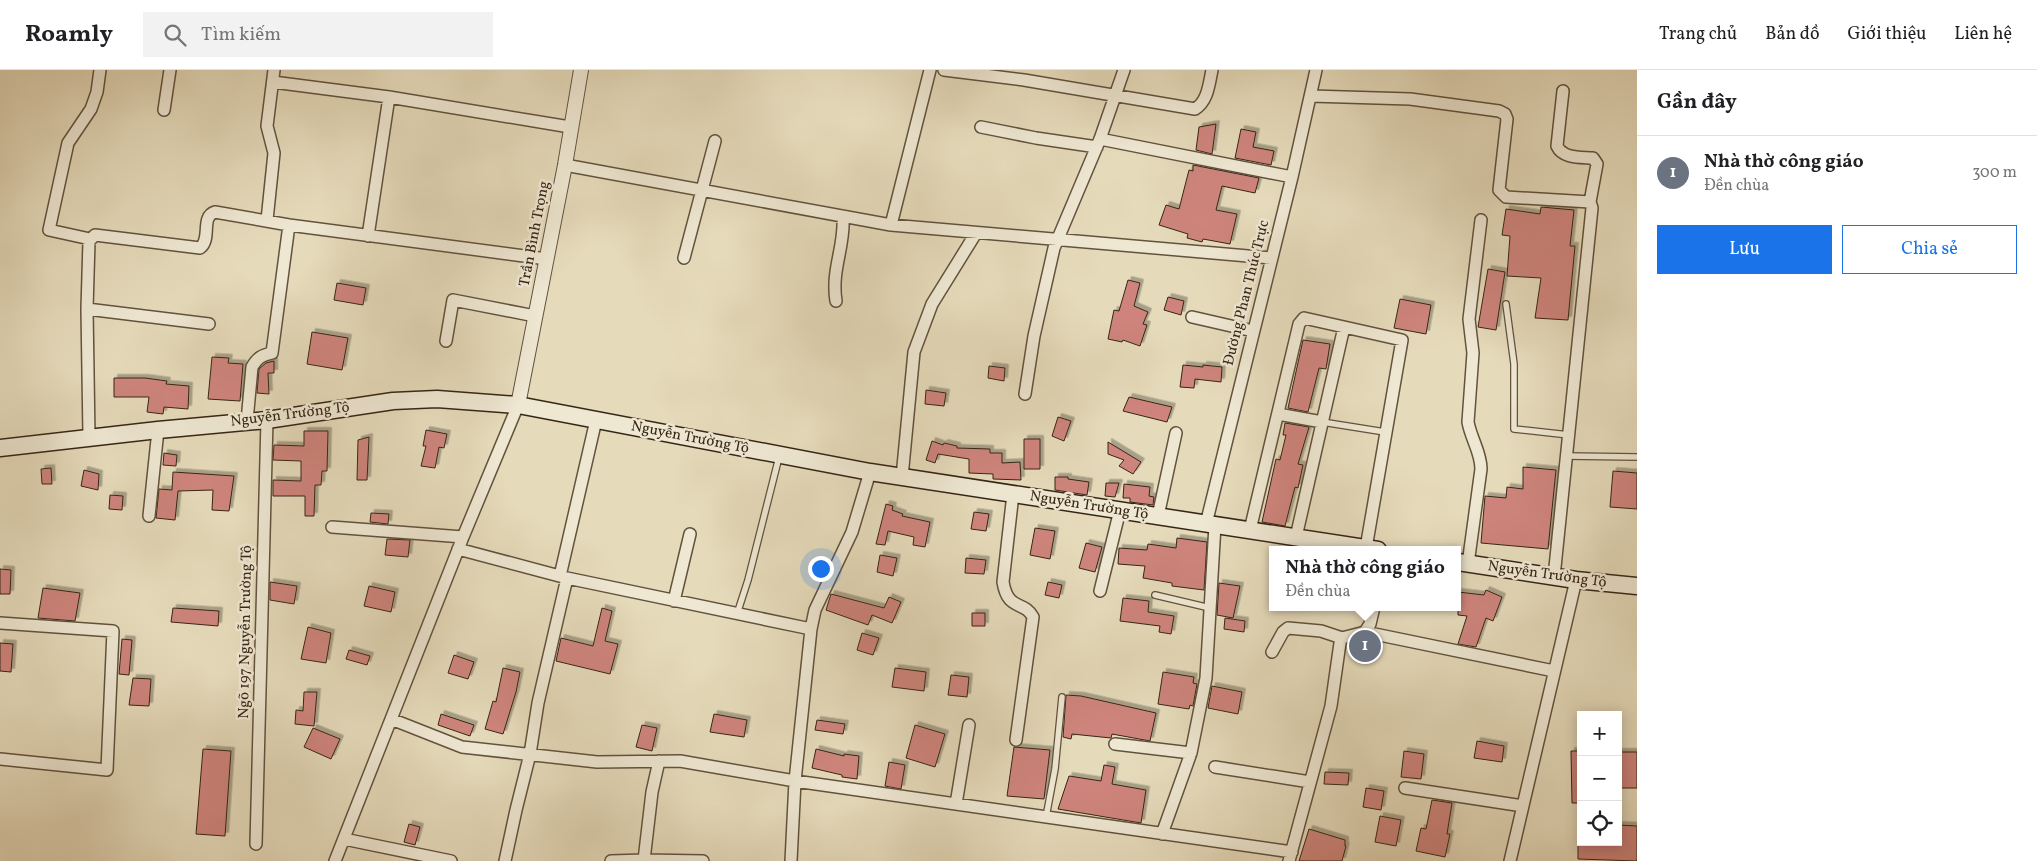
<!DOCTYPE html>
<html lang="vi">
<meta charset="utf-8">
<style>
:root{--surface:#fff;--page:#f2f2f2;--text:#202124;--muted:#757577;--line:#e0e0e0;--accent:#1a73e8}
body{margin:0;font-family:Vollkorn,serif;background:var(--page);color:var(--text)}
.controls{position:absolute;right:15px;bottom:15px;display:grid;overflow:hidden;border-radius:0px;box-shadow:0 2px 12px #0003}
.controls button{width:45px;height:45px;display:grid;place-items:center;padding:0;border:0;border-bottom:1px solid var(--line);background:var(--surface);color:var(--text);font:25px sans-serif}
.you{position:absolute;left:820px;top:498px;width:18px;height:18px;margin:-12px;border:4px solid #fff;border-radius:50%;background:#1a73e8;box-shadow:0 0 0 8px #1a73e833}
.badge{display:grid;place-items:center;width:32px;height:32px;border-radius:50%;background:var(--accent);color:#fff;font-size:16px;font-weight:700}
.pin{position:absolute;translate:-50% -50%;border:2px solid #fff;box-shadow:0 1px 5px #0006}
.popup{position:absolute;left:1269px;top:476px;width:192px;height:65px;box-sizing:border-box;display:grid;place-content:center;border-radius:0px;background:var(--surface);filter:drop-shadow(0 1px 4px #0005);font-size:16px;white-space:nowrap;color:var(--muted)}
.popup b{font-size:19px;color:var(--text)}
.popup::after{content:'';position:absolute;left:50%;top:100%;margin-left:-10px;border:10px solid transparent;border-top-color:var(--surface)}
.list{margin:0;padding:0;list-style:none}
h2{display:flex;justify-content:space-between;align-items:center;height:65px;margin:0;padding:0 20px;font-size:21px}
h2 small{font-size:16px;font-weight:400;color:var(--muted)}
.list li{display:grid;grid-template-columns:32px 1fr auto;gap:15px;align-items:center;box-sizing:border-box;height:75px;padding:0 20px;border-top:1px solid var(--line)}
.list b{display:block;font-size:19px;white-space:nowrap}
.list p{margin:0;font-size:16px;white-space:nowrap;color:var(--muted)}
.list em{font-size:16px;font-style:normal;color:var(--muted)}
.actions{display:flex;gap:10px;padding:15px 20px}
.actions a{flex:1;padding:11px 0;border:1px solid var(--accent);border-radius:0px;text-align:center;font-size:18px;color:var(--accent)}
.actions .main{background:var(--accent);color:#fff}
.icon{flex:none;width:28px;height:28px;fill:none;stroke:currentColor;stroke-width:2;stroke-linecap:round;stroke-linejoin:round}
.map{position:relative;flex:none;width:1637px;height:791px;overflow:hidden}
header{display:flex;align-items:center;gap:30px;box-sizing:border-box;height:70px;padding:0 25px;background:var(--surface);border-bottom:1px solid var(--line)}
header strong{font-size:24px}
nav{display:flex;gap:28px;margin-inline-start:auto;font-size:18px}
.search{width:350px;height:45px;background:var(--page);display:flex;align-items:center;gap:12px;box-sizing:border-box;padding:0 18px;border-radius:0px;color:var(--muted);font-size:19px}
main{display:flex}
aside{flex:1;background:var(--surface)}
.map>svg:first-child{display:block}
.building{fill:#ce847c;stroke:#372515;filter:url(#shadow)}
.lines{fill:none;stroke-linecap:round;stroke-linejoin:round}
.service-casing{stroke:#62523e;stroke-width:8}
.minor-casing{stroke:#62523e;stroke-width:14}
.tertiary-casing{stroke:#62523e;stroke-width:16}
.secondary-casing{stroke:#372515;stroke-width:19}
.service{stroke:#eee7d2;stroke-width:5.5}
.minor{stroke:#eee7d2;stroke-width:11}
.tertiary{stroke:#eee7d2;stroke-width:14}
.secondary{stroke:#eee7d2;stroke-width:16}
.labels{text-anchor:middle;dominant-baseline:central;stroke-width:5;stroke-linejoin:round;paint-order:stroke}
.street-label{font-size:15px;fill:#372515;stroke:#eee7d2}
</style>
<header>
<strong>Roamly</strong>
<div class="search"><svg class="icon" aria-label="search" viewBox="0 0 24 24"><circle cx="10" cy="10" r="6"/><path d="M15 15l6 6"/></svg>Tìm kiếm</div>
<nav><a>Trang chủ</a><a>Bản đồ</a><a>Giới thiệu</a><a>Liên hệ</a></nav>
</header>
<main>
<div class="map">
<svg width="1637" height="791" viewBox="0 0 1637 791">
<defs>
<filter id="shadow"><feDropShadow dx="3.5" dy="-3.5" stdDeviation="0" flood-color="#0004"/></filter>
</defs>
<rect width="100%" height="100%" fill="#e5daba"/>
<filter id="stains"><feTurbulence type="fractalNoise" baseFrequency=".004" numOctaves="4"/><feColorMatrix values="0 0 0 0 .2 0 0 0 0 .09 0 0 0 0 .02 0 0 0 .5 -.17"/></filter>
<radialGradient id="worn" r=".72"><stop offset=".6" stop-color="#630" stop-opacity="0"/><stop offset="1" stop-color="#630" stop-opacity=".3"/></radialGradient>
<!-- building -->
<path class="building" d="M1216,54L1212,84L1196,80L1199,57Z
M1241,59L1256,62L1253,77L1274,81L1271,95L1235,88Z
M1193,95L1259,108L1255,123L1222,116L1216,140L1237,144L1230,174L1203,169L1202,172L1187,168L1188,164L1159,155L1166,135L1179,139L1189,100L1193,101Z
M1541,137L1574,140L1570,176H1575L1568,250L1535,248L1541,208L1507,206L1510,166L1502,165L1506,139L1540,144Z
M1488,199L1505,202L1496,260L1478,257Z
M1128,210L1140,213L1134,236L1148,242L1143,254L1147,255L1140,276L1123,270L1122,272L1108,269L1114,240L1119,241Z
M337,213L366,218L363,235L334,230Z
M1168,227L1184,231L1181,245L1164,240Z
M1400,229L1431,235L1426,264L1394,258Z
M312,262L348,268L342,300L307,294Z
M1303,270L1330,274L1326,299L1319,298L1308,342L1288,338Z
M212,287L229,288L228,293L243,294L240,331L208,329Z
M274,291V303H268L269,324L257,323L259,299L266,293Z
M1183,295L1203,297V295L1222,297L1221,312L1195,309L1194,318L1180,317Z
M989,296L1005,298L1004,311L988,308Z
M114,308H145L167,311L166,314L189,316L188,339L164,337L163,344L147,342L149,327H114Z
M926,320L946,323L944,336L925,334Z
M1129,327L1172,337L1167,352L1123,341Z
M1058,347L1071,351L1064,371L1052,366Z
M1285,353L1309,357L1298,394L1303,395L1298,418L1295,417L1285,456L1262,452L1276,389L1280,390L1286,365H1283Z
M426,360L447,364L444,378L439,377L435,398L421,396L426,376H423Z
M304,361H328L327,401H322L321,415H315L314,446H305V426H273V410L301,411V391L273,390L274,375L304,376Z
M369,367L367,410H357L358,370Z
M1024,369H1040V399H1024Z
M932,371L943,375L944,373L957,376V378L990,379V383H1002V393L1020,392L1021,410L993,409V404L969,403V389L938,384L935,393L926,390Z
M1108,372L1141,392L1133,404L1119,396L1124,390L1108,384Z
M164,383L177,385L176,396L163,395Z
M1523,397L1556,400L1548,479L1481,473L1485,426L1506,428L1507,417L1523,419Z
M51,398L52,414H42L41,399Z
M84,400L99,404L98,420L81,416Z
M1613,401L1637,403V439L1610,437Z
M173,402L234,406L229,441L212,440L213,420L178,421L175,450L156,448L159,419L172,420Z
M1055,407H1068V409L1089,412L1087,425L1055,420Z
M1106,413H1119L1115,427L1105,426Z
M1124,414L1150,417L1149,426L1154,427L1153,435L1130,432V428H1123Z
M110,425L123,426L122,440L109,439Z
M886,434L893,436L892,440L903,444L902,446L930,452L925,477L913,475L914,467L888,461L885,475L876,474Z
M974,442L989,444L986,461L971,459Z
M371,443L389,444L388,454L370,452Z
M1035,458L1055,461L1050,489L1030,485Z
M1177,468L1207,472L1204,520L1172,516V513L1143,508L1145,496L1118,494L1119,478L1147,480L1148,474L1176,478Z
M387,469L410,470L408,487L385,485Z
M1086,473L1102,477L1095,502L1079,498Z
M880,485L897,488L893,506L877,502Z
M966,488L986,490L984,504L965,503Z
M0,499L11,500L10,524H0Z
M270,512L297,516L294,534L270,530Z
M1048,512L1062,515L1059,528L1045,525Z
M1219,513L1240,516L1233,548L1217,545Z
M369,516L395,522L391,542L364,536Z
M43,518L80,523L75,551L38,548Z
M1486,520L1502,527L1493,551L1486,548L1476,577L1458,574L1467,546L1458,545V522L1484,525Z
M831,524L884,538L889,527L901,532L892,553L872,545L868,555L826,540Z
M1123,528L1149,531L1148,542L1174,546L1171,564L1159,562L1160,556L1120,551Z
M173,538L219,541L218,556L171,552Z
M602,538L612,541L605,571L618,574L610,604L556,591L561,568L593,576Z
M972,543H985V556H972Z
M1225,548L1245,551L1244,562L1224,559Z
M308,557L331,563L326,593L301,589Z
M862,563L879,568L873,585L857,580Z
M122,569L132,570L129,605L119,604Z
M0,573L13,574L11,602L0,601Z
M349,580L370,586L367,595L346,589Z
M454,585L474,592L468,609L448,603Z
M503,598L520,602L516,622L503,664L485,659L493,631L496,632Z
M895,598L926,602L924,621L892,617Z
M1163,602L1194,607L1193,613L1197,614L1193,636L1190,635L1189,639L1158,634Z
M951,605L969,607L967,627L948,625Z
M133,608L151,609L149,636L129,635Z
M1212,616L1242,622L1238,644L1208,638Z
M304,622H317L314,656L295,654L296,640L303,641Z
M1066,625L1081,626L1156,643L1150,671L1112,664L1111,668L1072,664L1071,669L1063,667Z
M441,644L474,655L470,666L438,655Z
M714,644L747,650L744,667L710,662Z
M817,650L845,654L843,664L815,660Z
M642,655L657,658L652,681L636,677Z
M915,655L945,664L935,697L906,688Z
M313,658L340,669L331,689L304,677Z
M1477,671L1504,676L1502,692L1474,688Z
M1014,677L1050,680L1044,729L1007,726Z
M203,679L231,681L225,766L196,764Z
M816,679L844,686V684L859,686L857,709L842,707V705L812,698Z
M1404,681L1424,684L1421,709L1401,707Z
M1571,681H1581V733H1572Z
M1618,682H1637V718H1618Z
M889,692L905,695L901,719L885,716Z
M1104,695L1115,697L1112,714L1146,720L1141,753L1058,739L1069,706L1101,711Z
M1325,702L1349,703L1348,715L1324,714Z
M1366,718L1384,721L1381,740L1363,737Z
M1432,730L1452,733L1447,764H1450L1445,787L1416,781L1421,758L1426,759Z
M1380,746L1401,750L1396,776L1375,772Z
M409,754L420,757L415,775L404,772Z
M1618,755L1637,756V791L1578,789V772H1618Z
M1309,759L1345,770V776H1346L1342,791H1299Z"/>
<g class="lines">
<!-- service casing -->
<g class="service-casing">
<path id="service" d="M1506,234L1514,294V359L1569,365
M1322,352L1385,362
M1566,386L1637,387
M1155,525L1210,538
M737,544L748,510L779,387
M1046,747L1055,699L1062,627"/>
</g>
<!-- minor casing -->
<g class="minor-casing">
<path id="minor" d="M944,0L1024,10L1195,39C1208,31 1209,14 1212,0
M273,12L389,27L570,57
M1563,21L1557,76C1563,89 1581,87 1593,88L1597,94L1590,132
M1311,26L1410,29L1499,41L1505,44L1507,49L1499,120L1506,127L1590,132L1592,138L1554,507
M164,40L170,0
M981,57L1036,68L1097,77
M1100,69L1292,107
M565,95L891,155L1271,188
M267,150L274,83L267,56L274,0
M891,155L930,0
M368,166L389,27
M90,169L49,160L68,73L91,39L97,22L100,0
M684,188L715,71
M836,231C831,199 845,177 843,147
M87,239L209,254
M1192,247L1253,261
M446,271L453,230L535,246
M1025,324L1034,266L1054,178L1100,69L1124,0
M1278,344L1322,352
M247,351L252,297C257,288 262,285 272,283L289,155
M89,367L87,239L89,171L95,165L200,178C212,169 200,147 215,142L289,155L547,189
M902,407L914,282L932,234L976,163
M1013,424L1003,512C1008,542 1024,530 1033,547L1016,670
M149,446L158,360
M1158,446L1176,363
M1206,454L1292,107L1316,0
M332,457L463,467
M1250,460L1299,254L1304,248L1402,270L1366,478
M1296,467L1344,257
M458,479L567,508L811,559
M1468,494L1481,399C1481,382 1471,369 1468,352L1473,283L1469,249L1481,150
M560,506L596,350
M1100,521L1120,440
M674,531L690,464
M0,553L113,561L107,700L0,689
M1365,562L1554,601
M1272,582L1283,562L1288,558L1321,561L1342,568
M391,649L462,677L597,692L680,691L795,711L1292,782
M1115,674L1191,683
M1215,697L1310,712
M1405,718L1523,736
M956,734L969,655
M1162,764L1191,683L1206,608L1215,455
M344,769L451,791
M256,774L267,350
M644,790L652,722L659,691
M335,791L463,467L518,335
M505,791L516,740L530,684L538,633L567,508
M611,791L644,790L703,791
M791,791L795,711L811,559L815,540L852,462L870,402
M1289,791L1331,636L1340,573L1342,568L1365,562L1370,554L1374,537
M1510,791L1576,510"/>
</g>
<!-- tertiary casing -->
<g class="tertiary-casing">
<path id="tertiary" d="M518,335L565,95L581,0"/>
</g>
<!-- secondary casing -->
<g class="secondary-casing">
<path id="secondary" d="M0,378L158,360L267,350L393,331L437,329L518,335L870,402L1378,480
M1458,492L1576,510L1637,516"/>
</g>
<!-- service -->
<use href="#service" class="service"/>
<!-- minor -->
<use href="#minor" class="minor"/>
<!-- tertiary -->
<use href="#tertiary" class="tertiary"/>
<!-- secondary -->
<use href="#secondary" class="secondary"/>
</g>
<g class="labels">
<!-- street labels -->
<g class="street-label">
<text transform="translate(535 164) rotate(-79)">Trần Bình Trọng</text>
<text transform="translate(1247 223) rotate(-76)">Đường Phan Thúc Trực</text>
<text transform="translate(290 345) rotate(-7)">Nguyễn Trường Tộ</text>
<text transform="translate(690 368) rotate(11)">Nguyễn Trường Tộ</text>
<text transform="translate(1089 436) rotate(9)">Nguyễn Trường Tộ</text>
<text transform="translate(1547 505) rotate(8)">Nguyễn Trường Tộ</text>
<text transform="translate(246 562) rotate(-89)">Ngõ 197 Nguyễn Trường Tộ</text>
</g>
</g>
<rect width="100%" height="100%" filter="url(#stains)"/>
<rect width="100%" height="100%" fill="url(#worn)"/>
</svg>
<div class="controls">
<button>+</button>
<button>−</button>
<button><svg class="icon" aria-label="locate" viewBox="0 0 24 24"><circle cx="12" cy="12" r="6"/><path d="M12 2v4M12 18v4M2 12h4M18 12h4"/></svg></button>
</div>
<div class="you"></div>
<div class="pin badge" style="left:1365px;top:576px;background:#6b7280">1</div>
<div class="popup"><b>Nhà thờ công giáo</b>Đền chùa</div>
</div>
<aside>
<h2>Gần đây<small></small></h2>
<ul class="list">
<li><span class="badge" style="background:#6b7280">1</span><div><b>Nhà thờ công giáo</b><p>Đền chùa</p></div><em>300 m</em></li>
</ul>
<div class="actions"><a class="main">Lưu</a><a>Chia sẻ</a></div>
</aside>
</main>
